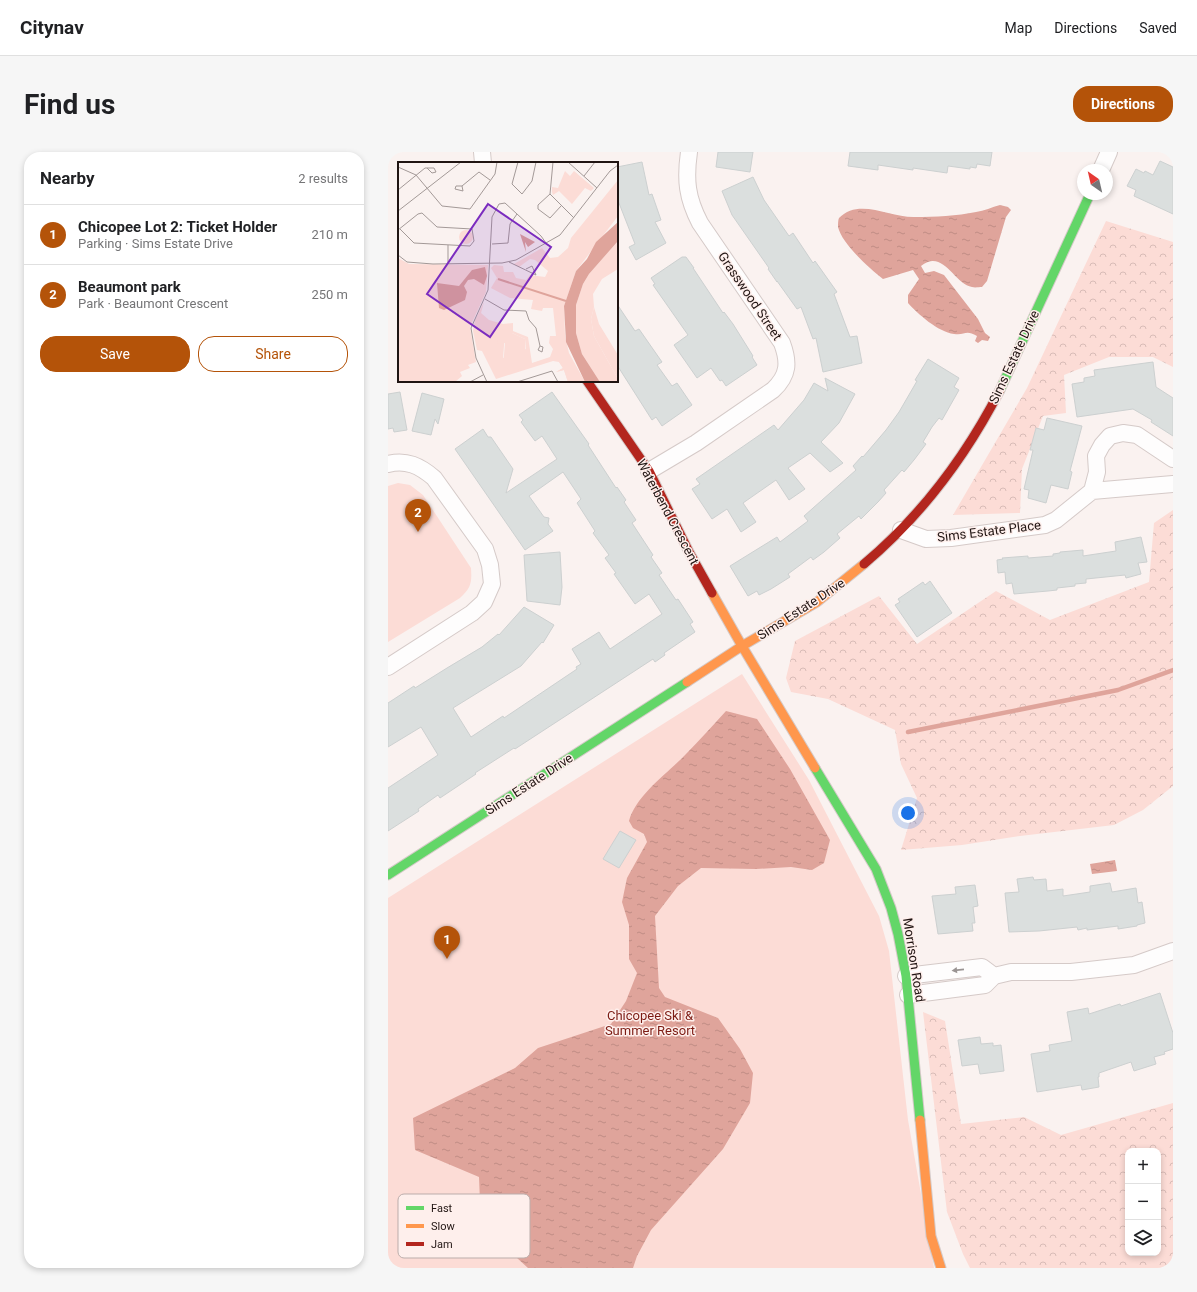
<!DOCTYPE html>
<meta charset="utf-8">
<style>
:root{--surface:#fff;--page:#f6f6f6;--text:#202124;--muted:#757577;--line:#e0e0e0;--accent:#b45309}
body{margin:0;font-family:Roboto,sans-serif;background:var(--page);color:var(--text)}
.controls{position:absolute;right:12px;bottom:12px;display:grid;overflow:hidden;border-radius:8px;box-shadow:0 2px 6px #0003}
.controls button{width:36px;height:36px;display:grid;place-items:center;padding:0;border:0;border-bottom:1px solid var(--line);background:var(--surface);color:var(--text);font:20px sans-serif}
.compass{position:absolute;left:689px;top:12px;width:36px;height:36px;border-radius:50%;background:var(--surface);box-shadow:0 2px 6px #0003;rotate:326deg}
.you{position:absolute;left:520px;top:661px;width:14px;height:14px;margin:-10px;border:3px solid #fff;border-radius:50%;background:#1a73e8;box-shadow:0 0 0 6px #1a73e833}
.badge{display:grid;place-items:center;width:26px;height:26px;border-radius:50%;background:var(--accent);color:#fff;font-size:13px;font-weight:700}
.pin{position:absolute;translate:-50% -33px;filter:drop-shadow(0 1px 2px #0008)}
.pin::after{content:'';position:absolute;top:21px;width:14px;height:12px;background:inherit;clip-path:polygon(0 0,100% 0,50% 100%)}
.list{margin:0;padding:0;list-style:none}
h2{display:flex;justify-content:space-between;align-items:center;height:52px;margin:0;padding:0 16px;font-size:17px}
h2 small{font-size:13px;font-weight:400;color:var(--muted)}
.list li{display:grid;grid-template-columns:26px 1fr auto;gap:12px;align-items:center;box-sizing:border-box;height:60px;padding:0 16px;border-top:1px solid var(--line)}
.list b{display:block;font-size:15px;white-space:nowrap}
.list p{margin:0;font-size:13px;white-space:nowrap;color:var(--muted)}
.list em{font-size:13px;font-style:normal;color:var(--muted)}
.actions{display:flex;gap:8px;padding:12px 16px}
.actions a{flex:1;padding:9px 0;border:1px solid var(--accent);border-radius:16px;text-align:center;font-size:14px;color:var(--accent)}
.actions .main{background:var(--accent);color:#fff}
.icon{flex:none;width:22px;height:22px;fill:none;stroke:currentColor;stroke-width:2;stroke-linecap:round;stroke-linejoin:round}
.map{position:relative;flex:none;width:785px;height:1116px;overflow:hidden;border-radius:16px}
header{display:flex;align-items:center;gap:24px;box-sizing:border-box;height:56px;padding:0 20px;background:var(--surface);border-bottom:1px solid var(--line)}
header strong{font-size:19px}
nav{display:flex;gap:22px;margin-inline-start:auto;font-size:14px}
.intro{display:flex;align-items:center;justify-content:space-between;box-sizing:border-box;height:96px;padding:0 24px}
h1{margin:0;font-size:28px}
.button{padding:10px 18px;border-radius:16px;background:var(--accent);color:#fff;font-size:14px;font-weight:700}
main{display:flex;gap:24px;padding:0 24px}
aside{flex:1;background:var(--surface);border-radius:16px;box-shadow:0 2px 6px #0003}
.map>svg:first-child{display:block}
.forest{fill:url(#forest-crowns);fill-rule:evenodd}
.park{fill:#fcdcd6}
.water{fill:url(#water-ripples)}
.lines{fill:none;stroke-linecap:round;stroke-linejoin:round}
.stream{stroke:#dfa49b;stroke-width:4.5}
.building{fill:#dbdfde;stroke:#ccd0d0}
.street-casing{stroke:#d5cac8;stroke-width:18}
.fast-casing{stroke:#d5cac8;stroke-width:11}
.slow-casing{stroke:#d5cac8;stroke-width:11}
.jam-casing{stroke:#d5cac8;stroke-width:11}
.street{stroke:#fefdfd;stroke-width:16}
.fast{stroke:#63d668;stroke-width:9}
.slow{stroke:#ff974d;stroke-width:9}
.jam{stroke:#b3261e;stroke-width:9}
.oneway{fill:#9a9493}
.labels{text-anchor:middle;dominant-baseline:central;stroke-width:3;stroke-linejoin:round;paint-order:stroke}
.street-label{font-size:13px;fill:#201412;stroke:#feefec}
.park-label{font-size:13px;fill:#7c1b13;stroke:#feefec}
.inset-river{fill:none;stroke:#dfa49b;stroke-width:2}
.inset-road{fill:none;stroke:#a39997;stroke-width:1}
.view{fill:#7b2cbf;fill-opacity:0.15;stroke:#7b2cbf;stroke-width:2}
.inset-edge{fill:none;stroke:#201412;stroke-width:2}
.key{fill:#feefec;stroke:#bbadab;stroke-width:1}
.key-label{font-size:11px;fill:#201412}
</style>
<header>
<strong>Citynav</strong>
<nav><a>Map</a><a>Directions</a><a>Saved</a></nav>
</header>
<div class="intro"><h1>Find us</h1><a class="button">Directions</a></div>
<main>
<aside>
<h2>Nearby<small>2 results</small></h2>
<ul class="list">
<li><span class="badge">1</span><div><b>Chicopee Lot 2: Ticket Holder</b><p>Parking · Sims Estate Drive</p></div><em>210 m</em></li>
<li><span class="badge">2</span><div><b>Beaumont park</b><p>Park · Beaumont Crescent</p></div><em>250 m</em></li>
</ul>
<div class="actions"><a class="main">Save</a><a>Share</a></div>
</aside>
<div class="map">
<svg width="785" height="1116" viewBox="0 0 785 1116">
<defs>
<pattern id="forest-crowns" width="20" height="18" patternUnits="userSpaceOnUse"><rect width="20" height="18" fill="#fcdcd6"/><path d="M2 6a3 3 0 1 1 6 0M12 15a3 3 0 1 1 6 0" fill="none" stroke="#d8bcb7"/></pattern>
<pattern id="water-ripples" width="26" height="14" patternUnits="userSpaceOnUse"><rect width="26" height="14" fill="#dfa49b"/><path d="M2 4q2-2 4 0t4 0M15 11q2-2 4 0t4 0" fill="none" stroke="#bf8c84"/></pattern>
</defs>
<rect width="100%" height="100%" fill="#faf2f0"/>
<!-- forest -->
<path class="forest" d="M718,69L785,90V215L765,205H721L676,223L678,261L655,264L634,317L632,361L565,363L639,236Z
M785,358V634L755,658L726,673L632,684L574,693L513,698L529,646L513,612L507,578L440,547L403,540L398,526L407,489L491,444L529,492L608,439L662,468L761,430L766,371Z
M535,860L557,869L573,972L636,965L673,983L785,951V1116H582L575,1102L559,1060ZM740,999H770V1101H740Z"/>
<!-- park -->
<path class="park" d="M10,331L22,333L35,343L83,416C84,431 83,436 72,446L0,490V334Z
M354,522L421,628L491,764L501,799L520,968L546,1116H0V746Z"/>
<!-- water -->
<path class="water" d="M612,53L620,55L623,58L618,65L599,129L594,135C591,135 587,136 584,135C566,132 555,96 533,114L537,121L546,119L556,123L590,167L597,181L602,185L600,189L594,188L590,191L587,189L589,184C577,177 577,184 566,182C550,180 530,162 520,151V143L531,127L525,118L495,127C482,117 454,92 450,75C450,72 450,68 451,66C471,45 503,66 527,65C547,65 569,64 588,60C596,59 604,55 612,53Z
M338,559L369,567L402,617L442,688L436,711L424,718L403,715L368,717L313,716L290,734L267,764L271,836L277,845L330,866L352,897L365,921L362,951L335,997L263,1078L249,1104L245,1116H140L117,1095L93,1075L91,1025L27,998L25,966L127,916L150,896L223,872L238,849L249,821L241,807V773L234,750L239,726L259,690L256,682L245,676L241,669C248,643 280,621 298,602C312,588 325,573 338,559Z
M727,708L729,719L704,722L702,712Z"/>
<g class="lines">
<!-- stream -->
<path class="stream" d="M520,580L730,538L785,518"/>
</g>
<!-- building -->
<path class="building" d="M330,0H365L362,20L328,15Z
M462,0H604L602,14L589,12L588,16L582,15V17L560,14L559,21L525,16V18L490,13V18L460,14Z
M772,9L785,15V62L746,44L748,38L739,34L748,17L756,21L757,19L765,23Z
M254,10L261,43L264,42L273,68L267,70L278,91L248,108L241,95L247,92L229,46V15Z
M365,25L376,48L401,84L405,81L425,111L427,109L449,140L446,142L462,185L469,184L474,211L435,220L428,186L425,187L413,155L409,157L389,129V130L380,117L381,116L344,63L334,39Z
M294,105H298L306,116H305L335,161L336,160L345,172L365,204L364,205L369,213L338,234L334,228L332,229L323,216L309,226L286,193L300,183L265,133L267,132L263,126Z
M229,152L247,179L251,177L274,210L269,213L284,234L289,231L304,253L274,274L268,265L264,268L229,213Z
M540,207L571,226L566,235L571,238L554,268L551,266L544,275L535,290L538,292L526,308L516,320L514,318L496,338L498,341L490,350L473,367L471,364L449,382L452,386L436,400L425,408L423,405L400,422L402,425L383,437L371,443L369,439L360,444L342,414L389,385L392,390L420,369L416,364L468,318L465,314L474,304L475,305L498,278L511,260L529,229L527,228Z
M765,210L768,235L785,246V284L763,270L764,268L745,257L689,265L684,232L696,230V226L707,224L706,218Z
M437,226L467,242L451,271L433,290L455,311L442,320L422,301L400,316L417,337L401,348L388,328L355,351L368,370L353,380L339,357L324,367L304,337L312,332L308,327L386,273L390,278L416,248L426,231L440,239Z
M12,240L19,278L6,280L5,276L0,277V242Z
M164,240L201,292L200,293L228,336L229,335L238,348L236,350L248,368L244,371L265,403L263,405L274,421L271,423L288,448L290,447L305,470L302,472L307,480L276,501L277,503L267,510L265,507L127,597L126,596L87,621L88,622L52,646L50,643L30,657L31,659L0,679V636L50,603L33,575L0,595V551L26,534L27,536L59,516L94,495L110,482L111,483L136,455L166,473L155,491L154,490L133,514L65,556L83,585L115,564L116,566L189,517L188,515L193,512L184,497L211,480L222,497L274,462L261,442L247,452L226,422L228,421L217,406L221,403L205,381L207,379L189,351L193,347L175,320L141,344L156,365L161,366L160,372L165,379L137,398L67,297L95,277L100,285H103L125,317L118,341L169,307L154,284L147,289L133,270L135,268L131,263Z
M34,241L56,247L50,272L47,267L43,283L24,279Z
M659,266L694,274L682,319L684,320L680,337L663,333L658,351L640,346L641,338L636,337L645,298H642L648,276L656,278Z
M753,385L759,410L750,411L753,422L738,426L737,423L698,427V431L687,432V434L669,436V438L660,439L626,442L624,431L618,432L617,420L610,421L609,408L615,407L614,406L640,404V406L665,404V402L672,401V400L695,398V404L728,399L727,390Z
M172,400L174,435L172,453L139,449L136,403Z
M542,429L564,461L529,485L507,453L512,450L510,447L535,430L537,433Z
M232,679L248,688L231,716L215,707Z
M645,725L646,728L658,727L659,739L675,737V744L702,740V734L722,731L724,740L748,736L750,751L754,750L757,771L749,773V774L730,777V774L699,778V776L690,778L689,775L651,779L621,780L617,741L631,740L629,727Z
M587,733L590,754L585,755L587,771H584L585,779L550,782L544,744L568,742L567,735Z
M772,841L785,881V897L776,900L777,902L766,905L768,912L746,919L743,910L711,921V925H710L711,935L694,938L693,933L649,940L643,902L662,899L661,893L684,889L679,860L700,856L701,862L732,852L733,854Z
M592,885L593,892L605,891V894L613,893L616,919L592,922L590,912L574,914L570,888Z"/>
<g class="lines">
<!-- street casing -->
<g class="street-casing">
<path id="street" d="M94,0L95,11
M713,18L721,0
M0,312C18,307 32,314 46,326L97,397L102,413L104,432L96,450L84,461L0,515
M261,319L308,291L385,238C401,223 401,210 394,191L312,71C299,46 297,28 301,0
M704,339L709,320L708,304L714,293L722,284L735,281L749,283L785,307
M513,378L538,387L563,386L657,373L668,368L704,339L785,332
M518,824L594,815L606,824
M520,843L597,833L606,824L623,820H683L746,813L785,799"/>
</g>
<!-- fast casing -->
<g class="fast-casing">
<path id="fast" d="M612,238L702,42
M427,616L488,717L503,756L510,782L518,824L532,968
M0,723L299,530"/>
</g>
<!-- slow casing -->
<g class="slow-casing">
<path id="slow" d="M324,441L354,494L427,616
M299,530L354,494L429,450L476,412
M532,968L543,1084L553,1116"/>
</g>
<!-- jam casing -->
<g class="jam-casing">
<path id="jam" d="M199,229L261,319L301,400L324,441
M476,412C533,364 578,304 612,238"/>
</g>
<!-- street -->
<use href="#street" class="street"/>
<!-- fast -->
<use href="#fast" class="fast"/>
<!-- slow -->
<use href="#slow" class="slow"/>
<!-- jam -->
<use href="#jam" class="jam"/>
</g>
<!-- one-way arrows -->
<defs><path id="oneway-solid" d="M-6-.8H1V-3.2L6.5 0L1 3.2V.8H-6Z"/></defs>
<use class="oneway" href="#oneway-solid" transform="translate(570 818) rotate(174)"/>
<g class="labels">
<!-- street labels -->
<g class="street-label">
<text transform="translate(362 144) rotate(56)">Grasswood Street</text>
<text transform="translate(626 205) rotate(-65)">Sims Estate Drive</text>
<text transform="translate(280 360) rotate(62)">Waterbend Crescent</text>
<text transform="translate(601 379) rotate(-7)">Sims Estate Place</text>
<text transform="translate(413 457) rotate(-33)">Sims Estate Drive</text>
<text transform="translate(141 632) rotate(-33)">Sims Estate Drive</text>
<text transform="translate(526 808) rotate(81)">Morrison Road</text>
</g>
<!-- park labels -->
<g class="park-label">
<text x="262" y="863">Chicopee Ski &amp;<tspan x="262" dy="15">Summer Resort</tspan></text>
</g>
</g>
<!-- overview -->
<g transform="translate(10 10)">
<rect width="220" height="220" fill="#faf2f0"/>
<path d="M196,145L201,162L220,193V217L196,174L193,157Z" fill="#fcdcd6"/>
<path d="M220,18V54L178,109L166,144L167,174L171,191L187,220H170L166,208L158,210L165,206L161,200L155,199L98,217L84,189L79,188L75,169L77,158L86,140L83,151L91,158L105,162L115,161V169L130,175L134,201L152,195L155,187L151,181L152,174H158L155,146H145L144,149L133,147L135,138L112,136L93,126L99,116L93,106L96,103L105,104L106,110H115L118,116L128,118L132,113L147,115L150,109L137,98L132,97L121,105L116,102L144,86L152,96L160,95L170,86L173,76ZM107,171H114L127,177L128,187L105,196ZM220,79V107L204,117L195,132L196,145L193,157L196,174L220,217V220H202L184,192L178,171V143L185,122L191,112Z" fill="#fcdcd6" fill-rule="evenodd"/>
<path d="M105,167L107,171H114L127,177L128,205L114,209L105,205L107,181L100,182L99,179L102,168Z" fill="#fcdcd6"/>
<path d="M167,9L172,14L176,9L196,26L193,29L187,26L174,42L161,29L155,33L154,30V25L160,26ZM61 75a7 7 0 1 1 14 0a7 7 0 1 1-14 0ZM0,96L11,102L90,103L88,130L72,165L78,200L70,203L72,206L62,210L64,214L57,220H0ZM161,200L176,201L186,220H170L166,208L158,210L165,206Z" fill="#fcdcd6"/>
<path d="M220,60V79L191,112L185,122L178,143V171L184,192L202,220H187L168,180L166,144L178,109L189,97L198,80ZM122,72L137,80L130,85L127,80L128,90ZM87,105L89,114L86,123L76,117L70,118L66,124L69,130L67,138L46,148L41,146L39,121L61,124L74,108Z" fill="#dfa49b"/>
<path class="inset-river" d="M100,117L168,139"/>
<path class="inset-road" d="M120,0L114,22L124,32L134,19L138,0M155,0L152,32L176,56M170,0L199,26M0,5L18,13L44,44L72,47L97,12L99,0M186,14L197,0M64,24L65,29L57,27L58,24H64L81,10L92,18M0,28L27,6H36L38,10L34,11L29,6M152,32L140,43V47L152,56L163,44M0,49L63,0M0,68L20,52L24,51L39,65L74,67L76,79L72,84L16,81L2,67M94,82L110,81L112,62L119,52M0,93L9,100L35,102L104,101L118,98L162,73L212,9L220,3M50,100V83M111,100L138,113M128,107L134,104L138,113M87,137L106,148L128,149L131,158L138,166L142,184L140,188L144,190L145,185L142,184M72,220L85,213M89,220L78,196L73,166L90,128L94,55L101,42L107,41L143,74L148,81M119,220L154,209L160,220"/>
<path class="view" d="M90,42L153,85L92,175L29,132Z"/>
<rect width="220" height="220" class="inset-edge"/>
</g>
<!-- legend -->
<rect x="10" y="1042" width="132" height="64" rx="6" class="key"/>
<rect x="18" y="1054" width="18" height="4" fill="#63d668"/>
<rect x="18" y="1072" width="18" height="4" fill="#ff974d"/>
<rect x="18" y="1090" width="18" height="4" fill="#b3261e"/>
<g class="key-label">
<text x="43" y="1060">Fast</text>
<text x="43" y="1078">Slow</text>
<text x="43" y="1096">Jam</text>
</g>
</svg>
<div class="controls">
<button>+</button>
<button>−</button>
<button><svg class="icon" aria-label="layers" viewBox="0 0 24 24"><path d="M12 4l9 5-9 5-9-5zM3 14l9 5 9-5"/></svg></button>
</div>
<svg class="compass" viewBox="-18 -18 36 36"><path d="M0-13l5 13h-10z" fill="#e53935"/><path d="M0 13l5-13h-10z" fill="#757577"/></svg>
<div class="you"></div>
<div class="pin badge" style="left:59px;top:807px">1</div>
<div class="pin badge" style="left:30px;top:380px">2</div>
</div>
</main>
